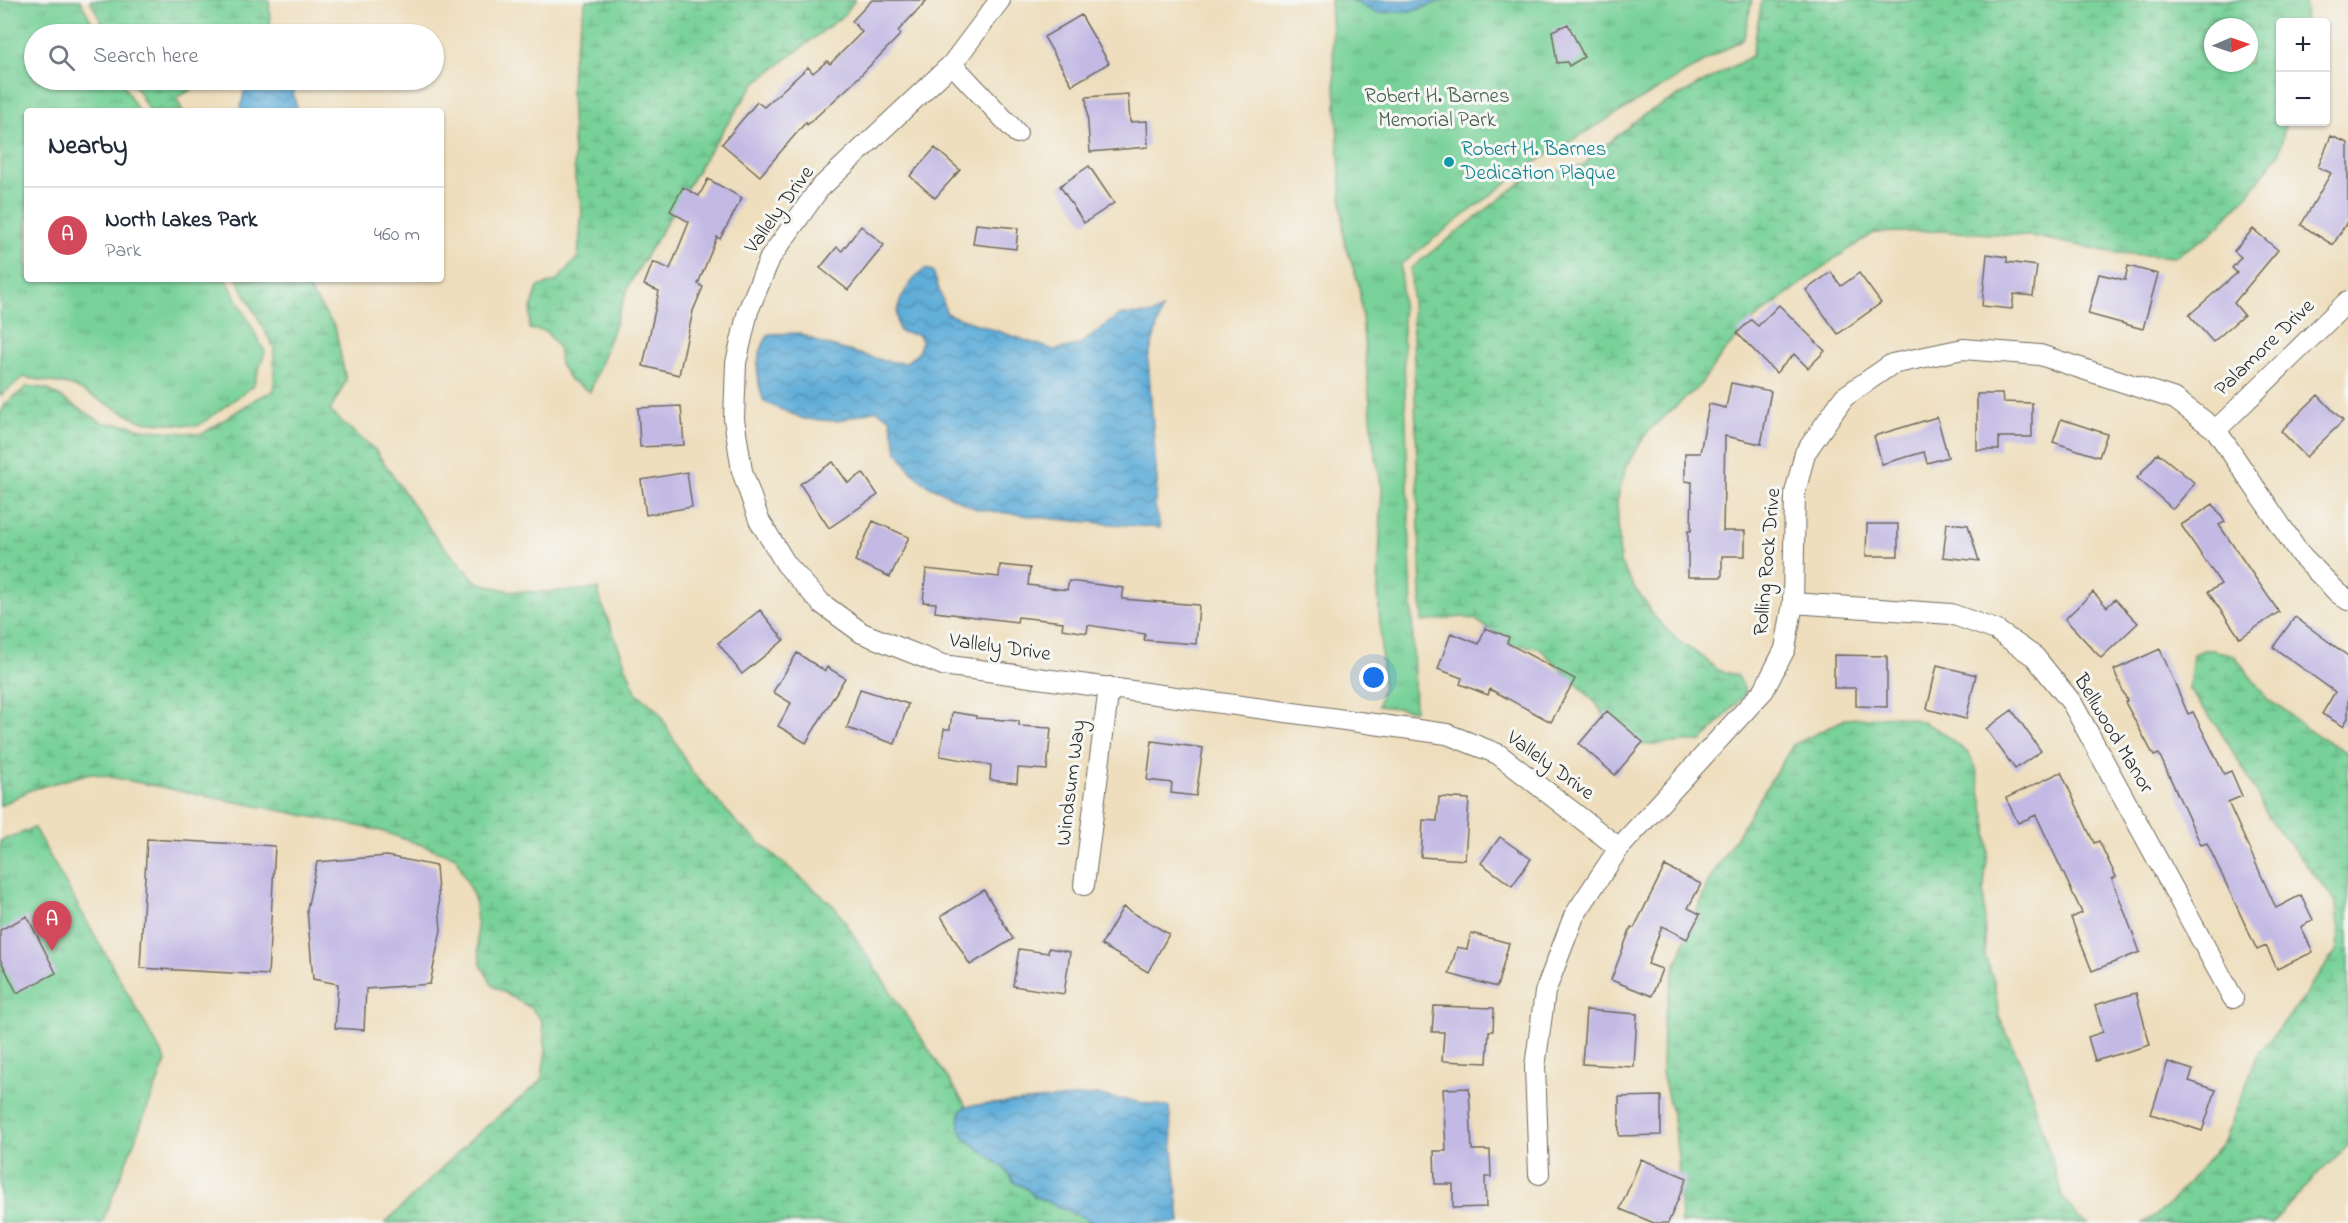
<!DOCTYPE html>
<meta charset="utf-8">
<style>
:root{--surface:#fff;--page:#f2f2f3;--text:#1f2937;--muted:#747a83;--line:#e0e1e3;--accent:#d1495b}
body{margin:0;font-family:"Indie Flower",sans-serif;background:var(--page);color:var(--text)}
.controls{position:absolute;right:18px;top:18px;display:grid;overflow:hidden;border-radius:6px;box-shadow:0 2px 4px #0004}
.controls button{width:54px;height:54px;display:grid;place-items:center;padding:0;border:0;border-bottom:2px solid var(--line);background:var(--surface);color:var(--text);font:30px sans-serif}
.compass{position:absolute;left:2204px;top:18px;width:54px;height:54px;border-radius:50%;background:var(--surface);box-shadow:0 2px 4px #0004;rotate:88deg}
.you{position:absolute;left:1374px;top:678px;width:21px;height:21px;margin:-15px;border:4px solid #fff;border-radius:50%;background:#1a73e8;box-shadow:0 0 0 9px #1a73e833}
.badge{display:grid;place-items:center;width:39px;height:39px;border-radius:50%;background:var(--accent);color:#fff;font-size:20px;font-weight:700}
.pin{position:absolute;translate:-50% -50px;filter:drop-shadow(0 2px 3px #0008)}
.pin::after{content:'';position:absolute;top:32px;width:21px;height:18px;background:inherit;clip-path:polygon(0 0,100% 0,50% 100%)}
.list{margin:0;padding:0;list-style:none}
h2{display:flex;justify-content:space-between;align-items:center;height:78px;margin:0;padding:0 24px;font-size:26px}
h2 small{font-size:20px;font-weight:400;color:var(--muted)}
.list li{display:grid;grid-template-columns:39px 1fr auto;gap:18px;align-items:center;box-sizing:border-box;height:96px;padding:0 24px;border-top:2px solid var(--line)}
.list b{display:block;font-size:22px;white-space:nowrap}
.list p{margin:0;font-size:20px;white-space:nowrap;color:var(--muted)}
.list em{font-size:20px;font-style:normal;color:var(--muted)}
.icon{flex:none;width:33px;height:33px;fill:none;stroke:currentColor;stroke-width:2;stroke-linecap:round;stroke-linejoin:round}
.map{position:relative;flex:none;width:2348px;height:1223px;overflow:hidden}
.search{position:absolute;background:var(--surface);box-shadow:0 2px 4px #0004;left:24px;top:24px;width:420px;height:66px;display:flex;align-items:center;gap:15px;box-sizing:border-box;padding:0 21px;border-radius:33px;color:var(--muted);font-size:22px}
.panel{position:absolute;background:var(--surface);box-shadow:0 2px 4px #0004;left:24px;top:108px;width:420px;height:174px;border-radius:6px}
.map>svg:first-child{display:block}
.wetland{fill:url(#wetland-marsh);stroke:#517e62;stroke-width:1.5;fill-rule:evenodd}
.park{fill:url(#park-tufts);stroke:#517e62;stroke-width:1.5}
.water{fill:url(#water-waves);stroke:#456c82;stroke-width:1.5}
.building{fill:#c2b9e4}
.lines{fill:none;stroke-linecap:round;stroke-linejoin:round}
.minor-casing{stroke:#6f6a5e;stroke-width:22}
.minor{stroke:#fff;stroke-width:20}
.culture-dot{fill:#0f9aa8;stroke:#f6f6f2;stroke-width:2}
.labels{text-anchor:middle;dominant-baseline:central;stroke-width:6;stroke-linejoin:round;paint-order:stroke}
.park-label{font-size:21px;fill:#425d4c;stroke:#f6f6f2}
.culture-label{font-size:21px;fill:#0d838f;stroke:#f6f6f2;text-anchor:start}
.street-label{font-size:21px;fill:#2b2b2b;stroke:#f6f6f2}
</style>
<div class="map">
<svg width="2348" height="1223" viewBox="0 0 2348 1223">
<defs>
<pattern id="wetland-marsh" width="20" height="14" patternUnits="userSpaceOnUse" patternTransform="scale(1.5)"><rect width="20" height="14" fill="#77d198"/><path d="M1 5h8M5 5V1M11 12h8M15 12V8" fill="none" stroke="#62aa7c"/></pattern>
<pattern id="park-tufts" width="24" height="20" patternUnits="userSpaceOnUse" patternTransform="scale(1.5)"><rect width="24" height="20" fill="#77d198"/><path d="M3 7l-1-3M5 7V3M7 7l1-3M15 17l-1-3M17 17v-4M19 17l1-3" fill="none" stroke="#62aa7c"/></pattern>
<pattern id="water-waves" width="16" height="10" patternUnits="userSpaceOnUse" patternTransform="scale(1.5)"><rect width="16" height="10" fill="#5fadd9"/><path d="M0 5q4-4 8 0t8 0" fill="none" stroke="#4f8db0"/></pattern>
</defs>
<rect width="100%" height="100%" fill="#f6f6f2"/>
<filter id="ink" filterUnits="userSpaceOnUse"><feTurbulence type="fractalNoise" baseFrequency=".0167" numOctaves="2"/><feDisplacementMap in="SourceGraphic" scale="12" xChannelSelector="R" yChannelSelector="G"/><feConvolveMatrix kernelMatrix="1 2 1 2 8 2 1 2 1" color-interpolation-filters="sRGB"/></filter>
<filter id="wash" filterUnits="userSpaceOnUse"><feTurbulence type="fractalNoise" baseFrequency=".008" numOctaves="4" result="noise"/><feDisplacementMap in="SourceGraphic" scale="24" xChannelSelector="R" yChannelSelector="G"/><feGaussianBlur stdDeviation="1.35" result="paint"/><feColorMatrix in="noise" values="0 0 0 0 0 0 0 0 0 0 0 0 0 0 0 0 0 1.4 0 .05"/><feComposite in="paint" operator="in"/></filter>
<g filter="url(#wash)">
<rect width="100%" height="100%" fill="#eedebd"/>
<!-- wetland -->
<path class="wetland" d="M90,0H269L271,34H108Z
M586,0H855L844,15L754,84L708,153L630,283L590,392L570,380L560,364L558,347L546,331L529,329L531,309L538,287L557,281L578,257L582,210L575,179L571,93L572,62Z
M1762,0H2305L2306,22H2280V122H2286L2279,153L2250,192L2211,234L2174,257L2116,253L2031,236L1938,231L1874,233L1834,259L1752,321L1723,353L1700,385L1648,431L1626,466L1617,501L1620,562L1635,589L1646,602L1650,612L1678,641L1703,657L1717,670L1738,676L1746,693L1702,741L1639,745L1604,716L1596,703L1539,648L1510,644L1476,620L1463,617L1422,622L1411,268L1527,178L1584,165L1592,156L1643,115L1752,56ZM2213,27H2249V63H2213Z
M132,80H209L176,98L183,111H149Z
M237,279H301L335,327L346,381L330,411L375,450L436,538L477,582L509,591L544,592L598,589L601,602L636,692L658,711L691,771L739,825L835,907L966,1106L960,1112L959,1128L965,1138L1004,1168L1015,1183L1026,1188L1034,1196L1096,1223H385L476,1135L541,1081L546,1051L542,1021L531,1008L493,986L482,967L478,950L475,900L456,857L378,830L90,773L30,790L0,806V415L5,404L28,386L47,389L103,423L130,425L140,429L197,434L204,433L259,397L274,391V348Z
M2204,650H2213L2234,655L2268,700L2286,711L2305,728L2348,753V1146L2320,1171L2272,1223H2143L2166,1208L2224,1141L2258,1054L2305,997L2311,985L2336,951L2340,928L2337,919L2336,902L2268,817L2248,777L2217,726L2189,689L2193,654Z
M1897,716L1921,721L1942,732L1969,754L1976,768L1987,827L1988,851L1984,886L1985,956L1994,982L1999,1017L2025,1072L2063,1198L2079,1218L2088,1223H1681L1678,1157L1673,1119L1662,1073L1663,1026L1675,967L1709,880L1793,745L1845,719Z"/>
<!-- park -->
<path class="park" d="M0,0H80L98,34H34V80H121L138,111H27V279H226L265,352L253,386L198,426L140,421L73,386L23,377L0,396Z
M1330,0H1351L1377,13L1413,11L1445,0H1752L1744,38L1527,167L1401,264L1415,710L1378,706L1383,685L1378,587L1382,488L1374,448L1359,285L1344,241Z
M34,828L166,1061L102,1223H0V841Z"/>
<!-- water -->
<path class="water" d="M1351,0H1445L1413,11L1377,13Z
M251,80H291L297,111H240L244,92Z
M925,269L933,271L947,314L1054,350L1079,345L1119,315L1153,314L1162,309L1148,359L1157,482L1155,506L1160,528L1054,519L976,509L924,483L909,468L897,451L890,418L876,410L837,421L804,419L764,402C755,377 754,357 769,334L800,333L820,343L885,361L905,363L918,353L922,341L919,335L900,332C889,310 908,282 925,269Z
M1096,1095L1169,1107L1180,1223H1096L1034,1196L1026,1188L1015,1183L1004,1168L965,1138L959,1128L960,1112L966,1106Z"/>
<g id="blocks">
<!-- building -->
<path class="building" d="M872,0H927L898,31L901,34L850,86L807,125L806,122L760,176L722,144L757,102L764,107L808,67L813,73L827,61L830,64L862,32L852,21Z
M1081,15L1109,63L1072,85L1044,37Z
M1568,24L1584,57L1569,66L1567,62L1557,63L1552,31Z
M1128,94L1130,122L1147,121L1148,147L1090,152L1086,97Z
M2331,136L2348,143V220L2333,245L2301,225L2331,173L2318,167Z
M935,148L960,170L935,198L910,176Z
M1089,166L1114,203L1084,223L1060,186Z
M708,179L742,198L720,239L717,237L698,284L703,287L693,311L679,375L643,366L659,291L644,285L653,262L670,269L689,222L670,211L683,187L699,196Z
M976,224L1018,228L1016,249L973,244Z
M861,226L884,245L848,290L820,268L837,247L842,251Z
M2253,229L2278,250L2234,303L2244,315L2213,342L2189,315L2237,273L2232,268L2241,257L2234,251Z
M1987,254L2007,257V262L2037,266L2033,296L2014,294L2012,309L1982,306Z
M2128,266L2158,274L2143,329L2088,314L2099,274L2125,280Z
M1831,272L1841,286L1859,273L1881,303L1838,334L1806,290Z
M1779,305L1825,351L1808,368L1794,354L1776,373L1737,333L1751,320L1758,326Z
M1731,383L1771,391L1761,444L1725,436L1723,531H1745V556H1722V577H1688V531H1691L1692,482L1685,481V453H1700L1709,404L1726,408Z
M1977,394H2002L2003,402L2032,403V437H1999V450H1977Z
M2318,395L2343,421L2306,457L2281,431Z
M681,406L684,445L640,447L638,408Z
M1937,417L1948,457L1927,463L1924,452L1882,464L1874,436Z
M2061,419L2107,434L2099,457L2053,442Z
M2158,453L2195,483L2173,509L2137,478Z
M833,462L848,483L863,473L878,495L829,528L800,484Z
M687,472L692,507L646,515L641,480Z
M2213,504L2225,522L2219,525L2279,612L2240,638L2208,592L2221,584L2181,525Z
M873,521L909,537L890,577L855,561Z
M1947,523L1968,525L1979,561L1943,557Z
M1867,524H1898V556H1866Z
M1000,565L1030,568L1028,585L1067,590L1069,581L1124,588L1122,599L1199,605L1196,644L1144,640L1145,634L1088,625L1087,633L1062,629L1063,622L1018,617L1017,622L935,612L936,603L923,602L926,569L999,577Z
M2093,592L2107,607L2115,599L2138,623L2101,658L2065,619Z
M760,610L784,640L742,674L718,643Z
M2295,617L2348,656V718L2343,726L2322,714L2335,692L2273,647Z
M1485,628L1509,637L1507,643L1575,679L1551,722L1490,689L1488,695L1460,684L1462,678L1438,669L1451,633L1479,644Z
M2160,649L2188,714L2193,712L2224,774L2231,771L2242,796L2228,802L2276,908L2301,895L2313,920L2301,927L2313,952L2277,969L2266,946L2257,950L2207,843L2201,845L2159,754L2154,756L2125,702L2127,701L2114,670Z
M797,653L825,671L827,667L845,678L806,743L778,726L791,703L773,692Z
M1834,655L1887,656V707L1856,706V688H1834Z
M1937,665L1976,675L1966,719L1927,709Z
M860,689L908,704L895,744L847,728Z
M2012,710L2041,751L2015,769L1986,729Z
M1607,711L1643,742L1615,775L1579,744Z
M952,712L976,716V718L1019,721V726L1051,728L1047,770L1018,768L1017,783L990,780L991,765L940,756L944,729H950Z
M1152,741L1203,748L1196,796L1171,793L1172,783L1147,780Z
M2061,772L2094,843L2099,841L2116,877L2112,879L2140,952L2092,971L2071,918L2082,913L2036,815L2018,823L2006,798Z
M1439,797L1469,799L1465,860L1421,857L1423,820L1437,821Z
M1500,837L1531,859L1512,886L1481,863Z
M147,839L275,846L268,975L140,968Z
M387,856L436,866L441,930L430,984L366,989L364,1030L335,1028L338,984L313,979L307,909L317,862Z
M1665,866L1701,884L1688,908L1700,914L1687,939L1662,926L1648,964L1662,969L1652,996L1611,980L1631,927L1634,928Z
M984,890L1013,939L970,965L941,916Z
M1123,907L1169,934L1148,972L1101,945Z
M27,916L56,973L17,993L0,959V930Z
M1471,933L1509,943L1497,987L1449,974L1457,947L1467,949Z
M1049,948L1070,952L1064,994L1013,986L1019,949L1048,953Z
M2136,993L2150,1045L2095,1061L2088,1037L2103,1032L2095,1005Z
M1434,1006L1494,1008L1493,1031H1489L1487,1063L1442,1061L1444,1032H1432Z
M1586,1010L1637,1014L1634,1067L1582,1064Z
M2168,1062L2193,1070L2189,1081L2216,1090L2202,1131L2151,1114Z
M1469,1088L1472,1150H1490L1491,1177H1485L1486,1207L1453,1208V1184H1435L1434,1151H1446L1443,1089Z
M1661,1096V1135L1619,1136V1097Z
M1641,1159L1687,1178L1668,1223H1654L1620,1209Z"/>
</g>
</g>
<g filter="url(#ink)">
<use href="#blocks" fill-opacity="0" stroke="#6f6a5e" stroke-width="1.5"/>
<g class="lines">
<!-- minor casing -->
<g class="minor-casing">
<path id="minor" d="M1000,0L952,64L819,189L770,258L748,311L736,363L734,419L742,471L759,520L786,564L821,603L862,633L943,665L1447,734L1498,754L1619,848
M952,64L1017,133
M2216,430L2348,301
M1793,603L1951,614L1996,630L2035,657L2072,703L2233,998
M1084,885L1109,687
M1539,1174L1535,1067L1545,992L1574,916L1619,848L1764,690L1785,649L1793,603L1795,493L1805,453L1844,397L1892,364L1963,349L2040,355L2175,399L2216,430L2300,554L2338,593L2348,600"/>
</g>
<!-- minor -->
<use href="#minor" class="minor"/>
</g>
</g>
<!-- markers -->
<circle class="culture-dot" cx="1449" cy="162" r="6"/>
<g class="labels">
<!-- park labels -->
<g class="park-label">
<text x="1437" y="97">Robert H. Barnes<tspan x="1437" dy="24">Memorial Park</tspan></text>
</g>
<!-- culture labels -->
<g class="culture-label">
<text x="1461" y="150">Robert H. Barnes<tspan x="1461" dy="24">Dedication Plaque</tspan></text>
</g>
<!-- street labels -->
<g class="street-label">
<text transform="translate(780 210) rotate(-54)">Vallely Drive</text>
<text transform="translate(2265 348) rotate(-44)">Palamore Drive</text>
<text transform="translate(1768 562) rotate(-85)">Rolling Rock Drive</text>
<text transform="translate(1000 648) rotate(8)">Vallely Drive</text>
<text transform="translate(2113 734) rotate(59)">Bellwood Manor</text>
<text transform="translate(1550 766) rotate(36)">Vallely Drive</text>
<text transform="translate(1072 783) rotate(-83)">Windsum Way</text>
</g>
</g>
</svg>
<div class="controls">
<button>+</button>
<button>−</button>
</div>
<svg class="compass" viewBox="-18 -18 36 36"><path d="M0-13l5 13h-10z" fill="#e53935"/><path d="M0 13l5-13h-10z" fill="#747a83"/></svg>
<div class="you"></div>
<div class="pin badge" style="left:52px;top:951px">A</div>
<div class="search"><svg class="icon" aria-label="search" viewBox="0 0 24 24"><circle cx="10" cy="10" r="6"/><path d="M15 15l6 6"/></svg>Search here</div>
<section class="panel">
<h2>Nearby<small></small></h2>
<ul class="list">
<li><span class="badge">A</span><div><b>North Lakes Park</b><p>Park</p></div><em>460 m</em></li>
</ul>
</section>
</div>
